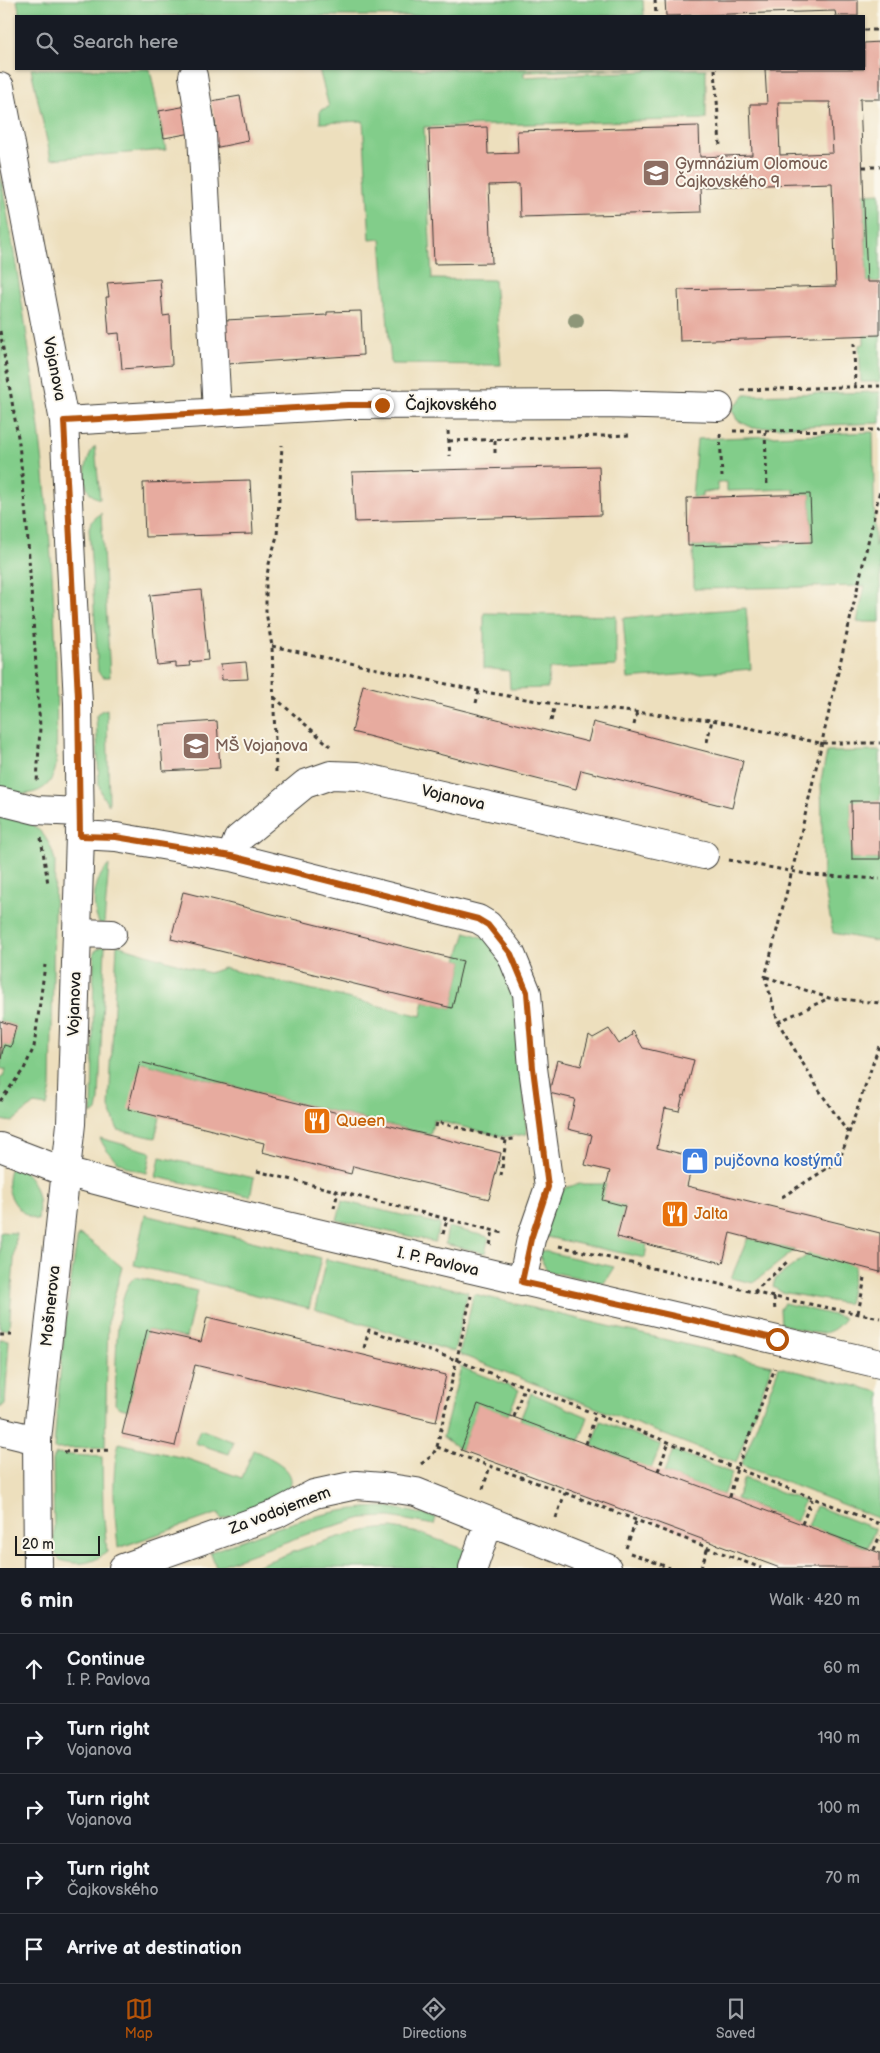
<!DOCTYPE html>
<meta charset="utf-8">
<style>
:root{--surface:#171b24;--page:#242831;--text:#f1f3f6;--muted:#9ea1a6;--line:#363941;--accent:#b45309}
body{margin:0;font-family:"Balsamiq Sans",sans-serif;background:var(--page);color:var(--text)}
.scale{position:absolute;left:15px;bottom:12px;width:85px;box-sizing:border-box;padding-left:5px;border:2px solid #1c1c1c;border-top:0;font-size:14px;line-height:18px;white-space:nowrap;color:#1c1c1c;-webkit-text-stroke:4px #fbf7ec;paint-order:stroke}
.stop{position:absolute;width:15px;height:15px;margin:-11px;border:4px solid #b45309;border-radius:50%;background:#fff}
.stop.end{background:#b45309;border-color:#fff;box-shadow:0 1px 5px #0008}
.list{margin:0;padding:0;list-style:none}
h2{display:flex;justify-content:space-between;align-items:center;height:65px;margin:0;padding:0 20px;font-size:21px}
h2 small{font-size:16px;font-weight:400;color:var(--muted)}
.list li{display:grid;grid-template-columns:32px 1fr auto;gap:15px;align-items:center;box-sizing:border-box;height:70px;padding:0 20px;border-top:1px solid var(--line)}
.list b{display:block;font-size:19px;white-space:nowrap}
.list p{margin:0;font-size:16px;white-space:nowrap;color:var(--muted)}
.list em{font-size:16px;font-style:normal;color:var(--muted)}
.icon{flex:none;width:28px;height:28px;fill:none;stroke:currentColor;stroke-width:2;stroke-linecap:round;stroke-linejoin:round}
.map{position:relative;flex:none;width:880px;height:1568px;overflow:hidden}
.search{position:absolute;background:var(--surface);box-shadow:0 1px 4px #0004;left:15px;right:15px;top:15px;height:55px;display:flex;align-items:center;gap:12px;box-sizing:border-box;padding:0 18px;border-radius:0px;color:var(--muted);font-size:19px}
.sheet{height:415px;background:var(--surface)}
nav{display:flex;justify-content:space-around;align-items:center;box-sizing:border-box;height:70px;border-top:1px solid var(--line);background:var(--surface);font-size:14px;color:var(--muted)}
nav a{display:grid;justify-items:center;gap:2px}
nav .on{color:var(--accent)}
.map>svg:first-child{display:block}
.green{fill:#82cd8a;stroke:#4f7453}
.building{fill:#e7ab9f;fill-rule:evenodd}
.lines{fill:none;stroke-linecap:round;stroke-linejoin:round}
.minor-casing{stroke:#3b3934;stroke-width:30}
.path{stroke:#3b3934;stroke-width:3;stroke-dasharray:4 4;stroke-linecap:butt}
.minor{stroke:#fff;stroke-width:28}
.tree{fill:#8e9679}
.route{stroke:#b45309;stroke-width:6}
.labels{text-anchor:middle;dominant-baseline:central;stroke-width:4;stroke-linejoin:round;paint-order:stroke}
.education-label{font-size:16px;fill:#785e54;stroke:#fbf7ec;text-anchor:start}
.street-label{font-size:16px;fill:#1c1c1c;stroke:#fbf7ec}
.food-label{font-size:16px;fill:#c56008;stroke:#fbf7ec;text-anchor:start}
.shop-label{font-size:16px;fill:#366cbe;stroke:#fbf7ec;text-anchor:start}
</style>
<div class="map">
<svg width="880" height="1568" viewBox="0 0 880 1568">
<rect width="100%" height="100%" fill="#fbf7ec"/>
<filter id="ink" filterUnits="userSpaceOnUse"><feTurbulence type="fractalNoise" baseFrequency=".02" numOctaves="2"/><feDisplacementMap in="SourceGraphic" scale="10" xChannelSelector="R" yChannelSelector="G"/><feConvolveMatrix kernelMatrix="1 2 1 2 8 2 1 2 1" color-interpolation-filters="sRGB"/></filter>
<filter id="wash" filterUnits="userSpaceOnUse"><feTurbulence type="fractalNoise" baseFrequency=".0096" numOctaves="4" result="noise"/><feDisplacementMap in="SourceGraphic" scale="20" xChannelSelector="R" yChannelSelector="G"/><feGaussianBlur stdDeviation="1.12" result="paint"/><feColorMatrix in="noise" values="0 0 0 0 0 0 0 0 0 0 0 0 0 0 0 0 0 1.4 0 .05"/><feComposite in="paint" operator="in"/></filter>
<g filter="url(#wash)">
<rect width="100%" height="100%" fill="#eddfbd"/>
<!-- green -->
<path class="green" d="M17,0H643L644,16H20Z
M31,69H150L166,150L51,159Z
M319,69H633L524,72V77L646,71L647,69H706V119L424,127L432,279L494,280L501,365L391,364L381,239L370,240L363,121L320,123V110L329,107Z
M0,173C36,368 61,568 56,766C50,797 25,795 0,794Z
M880,193V282H867L864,194Z
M864,335H880V382H861L859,345L864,344Z
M880,392V423L753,428L737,420L732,409L745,395Z
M873,432L875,547L880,526V622H857L865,586L694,589L693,546L720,545V548L735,547V545L765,544L766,546H780L781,544L812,542L810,494H794V489L727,491V482H718V491L702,492V497L692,498L697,439Z
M95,446L100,499C78,494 84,459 95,446Z
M101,513L110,677H103L98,672L89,528L91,522Z
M746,608L751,669L628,679L623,618Z
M484,613L616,616V666L549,669L548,688L510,689L509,671L484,668Z
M107,709L109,805L102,795L99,785L96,715L101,711Z
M880,751V801L851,802L852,859H880V942L833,933L823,881L821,780L827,752Z
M0,812C29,819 49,830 55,862L51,1088L47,1106L34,1104L12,1122L0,1120V1077H3L5,1070L0,1068L4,1045L11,1046L16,1026L0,1021Z
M109,865L104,924L99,923C90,905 94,878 109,865Z
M466,932L496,942L516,998L527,1134L504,1137L434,1120L430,1135L281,1099L141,1062L160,1117L155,1138L118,1130L109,1108L117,945L209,973L223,968L421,1016L424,1001L452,1008L463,961L457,960Z
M105,946L99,1100L97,1111L92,1115L94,952L99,948Z
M100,1138L151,1152L147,1173C125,1169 109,1159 100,1138Z
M160,1157L254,1178L250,1196L156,1177Z
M12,1164C35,1174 41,1196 38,1220C22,1217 6,1197 8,1180C8,1175 10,1169 12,1164Z
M580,1184H606L603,1200L625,1206L618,1237L647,1244L645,1258L542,1236L557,1193L567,1187Z
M342,1201L440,1224L435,1242L337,1220Z
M145,1215L321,1258L309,1308L134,1265Z
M448,1227L489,1237L485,1253L445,1244Z
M0,1232L16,1233L9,1329H0Z
M78,1235L85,1237L122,1267L108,1320L105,1447L54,1449C59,1377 66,1306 78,1235Z
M748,1238L795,1250L753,1283L731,1278Z
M539,1250L614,1267L604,1283L547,1271L541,1259Z
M810,1253L855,1265L848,1304L781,1292L773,1287L775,1279Z
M326,1259L468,1292L454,1352L315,1309Z
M135,1277L197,1291L186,1338L147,1330L128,1410L118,1407L115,1404C117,1378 112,1293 135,1277Z
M474,1294L772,1365L736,1463L459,1354Z
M784,1303L845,1318C826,1344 808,1330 781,1324L780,1309Z
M0,1339L9,1340L5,1404L0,1408Z
M461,1367L519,1390L508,1415L478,1405L461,1450L443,1437Z
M779,1367L880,1392V1519L741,1465Z
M531,1393L588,1417L579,1442L520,1420Z
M601,1421L661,1445L651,1469L592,1446Z
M200,1429L234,1442L229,1454L195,1443Z
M119,1443L188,1459L242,1478L253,1450C272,1458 309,1474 281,1498L221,1520L219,1513L118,1548C115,1514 110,1476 119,1443Z
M673,1450L732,1473L723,1495L664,1473Z
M56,1454L102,1457L103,1508L107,1552C92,1564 79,1566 60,1560L54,1551L53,1460Z
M744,1478L804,1501L796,1522L736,1499Z
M816,1506L875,1529L868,1548L808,1526Z
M389,1507L436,1517L434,1525L390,1517L363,1518L316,1531L216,1567L210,1552C272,1530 322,1507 389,1507Z
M392,1528L419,1533L472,1552L466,1568H250C295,1552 344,1530 392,1528Z"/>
<g id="blocks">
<!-- building -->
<path class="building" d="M665,0H858V16H836L835,11L666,16Z
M880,42V99H860L867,282H880V335L680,341L678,290L836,286L832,183L700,187L701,212L520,217L519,184L489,185L492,263L434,264L429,129L487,127L488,154L518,153L517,131L699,126L700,157L752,155L750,104H767L765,69H864V43ZM778,102H830L833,153L780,155Z
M240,96L248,141L214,148L210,128L216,127L211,101Z
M187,106L192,133L164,138L159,111Z
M160,279L163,316L170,315L172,365L122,369L119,333L109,334L106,297H109L107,283Z
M361,311L363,355L227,364L225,320L327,315V312Z
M599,466L601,515L355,522L352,472Z
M250,480L253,534L145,537L143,483Z
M810,494L812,542L688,546L687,498Z
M201,590L208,660L189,662L190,666L176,667V663L157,665L150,595Z
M246,662L248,679L222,680L221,664Z
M363,685L588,742L593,722L743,761L732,808L581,770L576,789L352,732Z
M217,721L220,768L163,771L160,725Z
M851,801H880V859H852Z
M183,892L463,961L452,1008L171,939Z
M0,1021L16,1026L11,1047L4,1045L1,1059Z
M609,1029L619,1044L632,1035L631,1033L633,1031L643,1048L694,1060L685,1096L683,1095L679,1111L665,1108L657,1148L694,1157L687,1186L880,1233V1272L730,1233L723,1263L617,1237L625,1206L602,1200L610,1171L585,1165L592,1135L568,1129L575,1099L549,1093L557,1060L581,1066L589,1035L593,1038Z
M140,1062L281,1099L501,1153L489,1199L353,1166L351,1174L262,1152L264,1143L128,1109Z
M207,1317L446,1375L436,1422L195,1365L175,1446L122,1434L147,1330L201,1342Z
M478,1404L880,1553V1568H780L461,1450Z"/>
</g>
</g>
<g filter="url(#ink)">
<use href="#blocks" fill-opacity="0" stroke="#3b3934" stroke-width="1"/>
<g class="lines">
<!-- minor casing -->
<g class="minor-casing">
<path id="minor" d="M193,76L202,134L217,412
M0,87L64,421L78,703L80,835L71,1124L37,1440L38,1568
M64,421L348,405L608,404L719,407
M0,801L36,810L80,812
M80,835L116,837L231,857L478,919L488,925L511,954L527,993L533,1068L549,1187L531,1239L522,1282
M231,857L238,839L305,784L331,775L358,776L704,855
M77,933L112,934
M0,1147L65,1172L145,1193L880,1364
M0,1431L37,1440
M123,1568L276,1514L314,1494L356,1485L383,1487L416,1492L607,1568
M473,1568L489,1521"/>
</g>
<!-- path -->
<path class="path" d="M655,0L656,16
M864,30H880
M715,69L720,146
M863,167H880
M0,331L19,443L27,527L40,727L37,783
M854,343L855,387
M741,390L880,386
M448,431L450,456
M733,431L880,430
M765,432L767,486
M720,434L722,477
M449,441L632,435
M495,441V455
M272,646L479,691L555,704L712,720L820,743H880
M274,697L330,746
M476,703L479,691
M551,721L555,704
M634,725L637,712
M707,742L712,720
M276,772L272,646L266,612V581L269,564L277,536L282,445
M41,838L48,884
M729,860L812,875L880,879
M766,977L829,998L880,1003
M778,1022L829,998
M0,1101L24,1069L34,1047L45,965
M436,1127L437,1122L506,1140L514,1139
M848,1133L819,1090L778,1022L765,977L795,859L880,490
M257,1171L503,1233
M501,1176L506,1140
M782,1197L831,1166L842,1153L880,1043
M334,1208L338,1192
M443,1234L447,1220
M490,1245L493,1231
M559,1246L774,1297L880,1318
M754,1292L788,1261
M774,1297L775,1312
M858,1313L865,1278
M0,1335H15
M364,1348L369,1330L456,1360L880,1524
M514,1417L524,1387
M586,1444L596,1414
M437,1447L568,1494L761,1568
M64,1452L111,1450
M421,1464L432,1456L437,1447L471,1296
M658,1471L669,1442
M483,1489L490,1466
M730,1497L737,1468L775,1368
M556,1518L565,1493
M802,1524L812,1499
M626,1548L636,1521
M874,1550L880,1535
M630,1553L670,1568
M701,1568L708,1547"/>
<!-- minor -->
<use href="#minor" class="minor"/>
</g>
<!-- trees -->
<circle class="tree" cx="576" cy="321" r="8"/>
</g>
<g class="lines" filter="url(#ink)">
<!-- route -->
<path class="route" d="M382,405H348L64,421L78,697L80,836L116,837L231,856L478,919L488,925L511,954L527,992L533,1068L548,1187L531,1239L522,1282L777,1339"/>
</g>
<!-- icons -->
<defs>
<g id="school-square" transform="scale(1.4375)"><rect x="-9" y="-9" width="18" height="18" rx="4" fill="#8d6e63" stroke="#fbf7ec"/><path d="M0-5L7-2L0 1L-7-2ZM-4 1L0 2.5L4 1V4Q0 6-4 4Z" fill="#fff"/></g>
<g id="restaurant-square" transform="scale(1.4375)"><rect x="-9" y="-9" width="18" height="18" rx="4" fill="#e8710a" stroke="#fbf7ec"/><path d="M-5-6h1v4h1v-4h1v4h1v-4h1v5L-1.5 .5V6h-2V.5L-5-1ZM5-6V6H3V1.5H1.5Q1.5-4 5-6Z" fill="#fff"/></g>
<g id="shop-square" transform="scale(1.4375)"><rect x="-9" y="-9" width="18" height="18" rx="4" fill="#3f7fe0" stroke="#fbf7ec"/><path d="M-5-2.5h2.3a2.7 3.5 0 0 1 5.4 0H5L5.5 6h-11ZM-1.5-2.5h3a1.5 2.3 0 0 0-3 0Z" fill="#fff"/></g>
</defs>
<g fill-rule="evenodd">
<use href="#school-square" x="656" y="173"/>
<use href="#school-square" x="196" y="746"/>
<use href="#restaurant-square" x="317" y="1121"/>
<use href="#shop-square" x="695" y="1161"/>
<use href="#restaurant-square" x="675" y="1214"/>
</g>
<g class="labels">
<!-- education labels -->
<g class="education-label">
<text x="675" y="164">Gymnázium Olomouc<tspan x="675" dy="18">Čajkovského 9</tspan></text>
<text x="215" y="746">MŠ Vojanova</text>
</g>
<!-- street labels -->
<g class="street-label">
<text transform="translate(54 369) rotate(79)">Vojanova</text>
<text x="451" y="405">Čajkovského</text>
<text transform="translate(453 798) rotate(13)">Vojanova</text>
<text transform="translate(75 1004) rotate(-88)">Vojanova</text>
<text transform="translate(438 1262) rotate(13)">I. P. Pavlova</text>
<text transform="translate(51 1306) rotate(-84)">Mošnerova</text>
<text transform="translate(280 1511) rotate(-21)">Za vodojemem</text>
</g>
<!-- food labels -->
<g class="food-label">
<text x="336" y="1121">Queen</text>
<text x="694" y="1214">Jalta</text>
</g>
<!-- shop labels -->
<g class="shop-label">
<text x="714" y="1161">pujčovna kostýmů</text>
</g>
</g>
</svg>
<div class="scale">20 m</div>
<div class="stop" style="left:777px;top:1339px"></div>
<div class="stop end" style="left:382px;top:405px"></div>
<div class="search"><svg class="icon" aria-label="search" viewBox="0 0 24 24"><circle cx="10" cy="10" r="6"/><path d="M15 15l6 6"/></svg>Search here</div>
</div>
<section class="sheet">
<h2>6 min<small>Walk · 420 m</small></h2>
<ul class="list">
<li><svg class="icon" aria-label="ahead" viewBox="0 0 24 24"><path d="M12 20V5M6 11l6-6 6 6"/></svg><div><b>Continue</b><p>I. P. Pavlova</p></div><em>60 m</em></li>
<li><svg class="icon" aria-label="right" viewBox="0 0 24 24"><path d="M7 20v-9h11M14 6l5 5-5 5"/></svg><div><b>Turn right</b><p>Vojanova</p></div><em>190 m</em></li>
<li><svg class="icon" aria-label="right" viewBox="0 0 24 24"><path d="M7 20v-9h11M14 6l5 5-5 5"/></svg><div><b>Turn right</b><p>Vojanova</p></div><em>100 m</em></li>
<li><svg class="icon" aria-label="right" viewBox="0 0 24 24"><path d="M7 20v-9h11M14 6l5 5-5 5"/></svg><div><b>Turn right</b><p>Čajkovského</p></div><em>70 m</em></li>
<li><svg class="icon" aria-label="arrive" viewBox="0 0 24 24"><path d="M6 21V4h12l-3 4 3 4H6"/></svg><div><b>Arrive at destination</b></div></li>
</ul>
</section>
<nav>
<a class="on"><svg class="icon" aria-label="map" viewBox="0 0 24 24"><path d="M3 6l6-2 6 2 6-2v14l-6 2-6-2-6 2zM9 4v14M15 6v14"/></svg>Map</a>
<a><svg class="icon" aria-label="directions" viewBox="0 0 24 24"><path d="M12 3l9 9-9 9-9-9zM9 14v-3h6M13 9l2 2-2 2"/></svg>Directions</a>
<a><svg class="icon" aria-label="saved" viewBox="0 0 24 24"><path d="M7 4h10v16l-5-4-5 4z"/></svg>Saved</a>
</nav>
